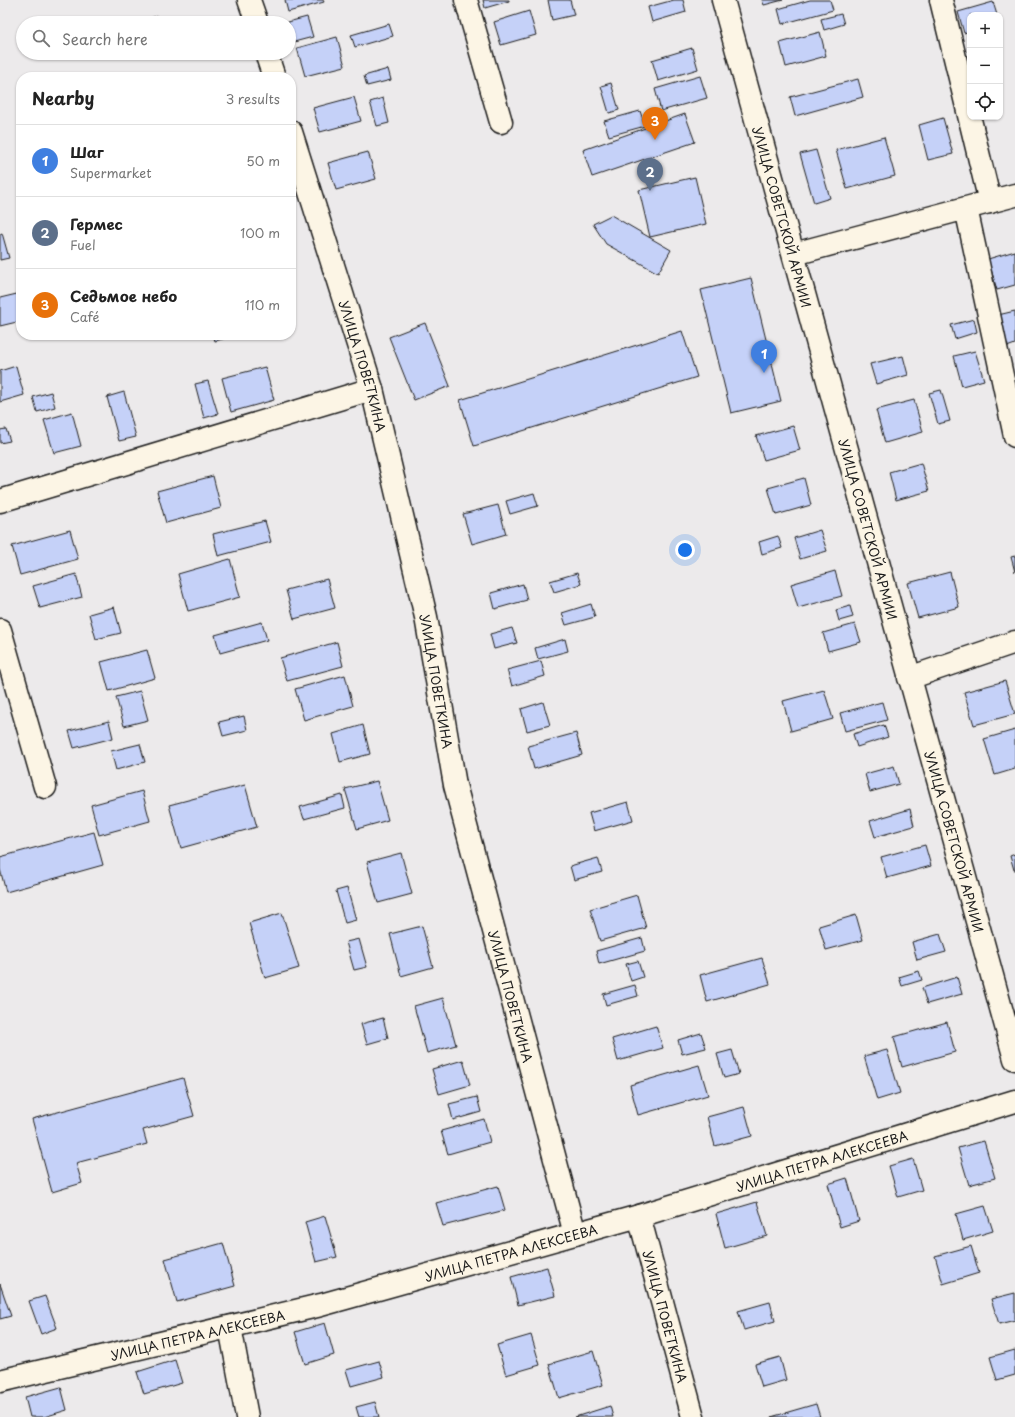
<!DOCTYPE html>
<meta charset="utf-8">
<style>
:root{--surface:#fff;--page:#f6f6f6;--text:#222;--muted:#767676;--line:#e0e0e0;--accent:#2563eb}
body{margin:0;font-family:"Playpen Sans",sans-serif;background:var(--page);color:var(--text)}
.controls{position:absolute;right:12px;top:12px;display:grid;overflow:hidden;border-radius:8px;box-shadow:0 1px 3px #0004}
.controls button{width:36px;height:36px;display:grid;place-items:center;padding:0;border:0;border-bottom:1px solid var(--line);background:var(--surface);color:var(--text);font:20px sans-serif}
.you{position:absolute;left:685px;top:550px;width:14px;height:14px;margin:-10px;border:3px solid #fff;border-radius:50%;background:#1a73e8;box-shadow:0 0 0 6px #1a73e833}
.badge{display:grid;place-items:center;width:26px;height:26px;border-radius:50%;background:var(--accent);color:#fff;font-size:13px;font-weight:700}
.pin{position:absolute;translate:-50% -33px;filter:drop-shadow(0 1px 2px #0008)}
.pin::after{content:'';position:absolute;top:21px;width:14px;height:12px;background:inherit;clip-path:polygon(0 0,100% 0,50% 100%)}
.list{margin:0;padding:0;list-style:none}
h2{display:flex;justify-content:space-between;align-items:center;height:52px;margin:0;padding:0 16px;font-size:17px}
h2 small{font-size:13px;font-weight:400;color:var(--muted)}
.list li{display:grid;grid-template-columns:26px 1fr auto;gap:12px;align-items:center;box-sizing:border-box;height:72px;padding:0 16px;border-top:1px solid var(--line)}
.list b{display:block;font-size:15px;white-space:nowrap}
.list p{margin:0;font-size:13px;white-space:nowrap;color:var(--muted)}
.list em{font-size:13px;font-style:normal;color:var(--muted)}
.icon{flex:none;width:22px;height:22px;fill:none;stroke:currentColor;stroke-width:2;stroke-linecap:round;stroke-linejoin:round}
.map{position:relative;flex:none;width:1015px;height:1417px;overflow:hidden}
.search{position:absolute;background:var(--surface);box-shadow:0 1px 3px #0004;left:16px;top:16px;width:280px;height:44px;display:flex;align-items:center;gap:10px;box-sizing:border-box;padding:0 14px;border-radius:22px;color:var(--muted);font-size:15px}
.panel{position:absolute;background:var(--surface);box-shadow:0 1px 3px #0004;left:16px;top:72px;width:280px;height:268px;border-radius:16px}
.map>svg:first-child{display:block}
.building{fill:#c5d1f8;stroke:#1c1c1c}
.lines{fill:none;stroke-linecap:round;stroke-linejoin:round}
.street-casing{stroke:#1c1c1c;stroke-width:25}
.secondary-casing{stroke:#1c1c1c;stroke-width:25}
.primary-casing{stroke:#1c1c1c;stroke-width:25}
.street{stroke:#fcf5e5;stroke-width:22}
.secondary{stroke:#fcf5e5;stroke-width:22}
.primary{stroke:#fcf5e5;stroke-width:22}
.labels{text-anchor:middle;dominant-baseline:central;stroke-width:4;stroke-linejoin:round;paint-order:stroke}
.street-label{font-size:13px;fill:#1c1c1c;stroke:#fcf5e5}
</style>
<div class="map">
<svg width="1015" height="1417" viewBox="0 0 1015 1417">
<rect width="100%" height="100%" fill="#eceaeb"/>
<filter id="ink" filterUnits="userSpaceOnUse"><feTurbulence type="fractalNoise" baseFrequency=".025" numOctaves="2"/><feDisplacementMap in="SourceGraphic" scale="8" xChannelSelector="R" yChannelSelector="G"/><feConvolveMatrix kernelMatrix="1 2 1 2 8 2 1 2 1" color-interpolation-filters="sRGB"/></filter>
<g filter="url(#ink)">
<!-- building -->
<path class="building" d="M285,0H323L324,2L288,12Z
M483,0H509V1L485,8Z
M548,0H570L574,15L552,20Z
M674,0H683L686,12L652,22L648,7Z
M762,0H783L764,5Z
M810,0H830L833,10L782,24L778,9Z
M993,2L997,15H970V31L964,33L958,12Z
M529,11L536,35L501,45L494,22Z
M841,14L844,24L824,30L821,19Z
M158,16L160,23H130Z
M307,17L313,37L294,42L288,22Z
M389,24L393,36L355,47L351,35Z
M820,32L826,56L786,67L780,43Z
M337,37L345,66L305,76L297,48Z
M692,48L698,69L658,81L652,60Z
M118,53H132L119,57Z
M388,69L391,80L367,86L364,76Z
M700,76L707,98L661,111L655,89Z
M858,79L863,97L795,116L790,97Z
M611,83L619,110L609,113L601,86Z
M354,97L361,121L320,132L313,108Z
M383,98L389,123L377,126L370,102Z
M640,111L645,126L609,136L604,121Z
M685,114L695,142L592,177L583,150Z
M943,118L953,154L928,160L919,125Z
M884,137L895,176L847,189L836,150Z
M816,150L830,198L814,203L800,154Z
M368,152L376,179L336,190L328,163Z
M695,177L706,224L650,237L639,190Z
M611,215L671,250L658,273L606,244L593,224Z
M2,233L9,258L0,260V234Z
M1015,251V285L997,290L988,259Z
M751,278L781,401L731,413L701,290Z
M21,293V321L0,326V298Z
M1015,311V344L1007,347L998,315Z
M974,319L977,332L955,339L951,325Z
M425,323L450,386L414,400L389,337Z
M682,331L697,377L474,446L460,400Z
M213,335H237L215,341Z
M975,351L984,380L962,386L954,356Z
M903,356L908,375L876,384L870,364Z
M16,366L24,395L0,402V371Z
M265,367L274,400L231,412L222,378Z
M208,381L218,414L204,418L195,384Z
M941,390L950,421L938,424L929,393Z
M51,392L55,407L37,412L33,397Z
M124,392L136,437L119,441L107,397Z
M914,400L923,432L885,443L876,410Z
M72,412L81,446L54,453L44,420Z
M793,426L800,450L764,460L756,436Z
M6,429L10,441L0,443V430Z
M921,463L929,491L896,500L889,472Z
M213,476L221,508L166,523L157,491Z
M804,478L811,505L776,515L768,488Z
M534,493L538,506L510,514L506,501Z
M498,505L506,534L472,544L463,514Z
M265,521L271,542L218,556L213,534Z
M70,530L78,559L20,575L12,546Z
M820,530L827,551L800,559L794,538Z
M778,536L782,548L762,554L759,542Z
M1015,556V572L1011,557Z
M230,559L240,597L188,611L178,574Z
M835,571L842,596L798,608L791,584Z
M950,572L959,607L918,618L908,583Z
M577,573L581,584L554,592L550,581Z
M76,574L82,597L40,608L33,586Z
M327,579L335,608L294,619L286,590Z
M523,584L527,600L495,609L491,593Z
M591,604L595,617L566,625L562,613Z
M850,606L853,617L839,621L836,610Z
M114,607L121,633L96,639L89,614Z
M262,622L267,640L220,653L215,635Z
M855,624L861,642L828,651L823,633Z
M512,628L517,643L494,649L490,634Z
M565,639L568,651L538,659L535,648Z
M337,642L343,666L287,681L280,658Z
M147,650L155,678L109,691L101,662Z
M541,661L545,676L512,686L507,670Z
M345,675L353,706L304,720L295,689Z
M1005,681L1015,714L974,725L964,692Z
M824,690L833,719L791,731L783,701Z
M140,691L148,720L124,726L116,697Z
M543,702L550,725L527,731L521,709Z
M882,702L887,720L845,731L840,713Z
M244,716L247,730L223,736L219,722Z
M109,721L113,738L74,748L69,731Z
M363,725L370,754L340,762L333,734Z
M884,725L888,737L857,747L853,734Z
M1015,730V769L995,775L984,739Z
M576,733L582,755L534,769L528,746Z
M140,744L145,762L116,770L111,751Z
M894,766L899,784L870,792L865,774Z
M377,781L388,820L357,829L345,789Z
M245,785L257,827L181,848L169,805Z
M142,791L150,821L99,835L91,805Z
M342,795L345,808L304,819L300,807Z
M628,802L633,820L594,831L589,813Z
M910,809L914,826L875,837L870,821Z
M94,832L103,865L6,892L0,869V857Z
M925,845L931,866L887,878L881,857Z
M401,853L412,894L378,903L367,862Z
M1015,854V870H1014L1010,856Z
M598,858L602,872L574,880L570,866Z
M347,888L356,920L345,923L336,891Z
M637,895L646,928L600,941L590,909Z
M282,913L299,968L265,978L249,923Z
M856,915L863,940L826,950L819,926Z
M422,926L433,967L401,976L390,934Z
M940,934L946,952L917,960L912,942Z
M642,938L645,951L599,964L596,951Z
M359,939L367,967L354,970L346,942Z
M762,958L770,984L707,1002L700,975Z
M638,961L643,977L631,981L626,964Z
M919,971L922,980L902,986L899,977Z
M957,977L962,994L927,1004L922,988Z
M635,985L638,996L606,1005L603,994Z
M443,998L456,1045L427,1053L414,1006Z
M383,1018L388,1038L367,1044L361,1024Z
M947,1022L955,1052L902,1067L894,1037Z
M656,1026L663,1048L618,1061L612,1039Z
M701,1033L706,1048L682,1054L678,1040Z
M732,1050L739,1074L724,1078L717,1054Z
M887,1050L900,1093L877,1100L864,1056Z
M463,1060L470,1085L439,1094L432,1069Z
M699,1065L708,1095L638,1115L630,1085Z
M183,1078L194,1116L143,1130L147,1144L76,1163L82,1183L52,1192L32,1119Z
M477,1097L481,1112L453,1120L449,1104Z
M744,1107L752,1136L715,1146L707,1117Z
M484,1119L490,1142L448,1154L441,1131Z
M984,1141L995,1178L969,1185L958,1148Z
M913,1159L922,1190L898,1197L889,1166Z
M847,1178L859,1221L840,1227L828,1184Z
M498,1186L505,1210L443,1226L436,1203Z
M757,1202L767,1236L725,1248L716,1214Z
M985,1206L993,1231L963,1240L956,1214Z
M325,1216L337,1257L316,1262L305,1222Z
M223,1243L235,1286L177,1302L165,1259Z
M971,1246L979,1273L943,1284L935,1256Z
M547,1267L555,1296L518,1305L511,1277Z
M0,1284L11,1316L0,1319Z
M1015,1293V1320L999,1324L991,1299Z
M45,1296L57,1328L41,1334L29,1301Z
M770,1302L775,1321L744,1330L738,1311Z
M325,1323L334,1355L305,1364L295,1332Z
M531,1335L540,1365L506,1375L497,1345Z
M1015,1350V1375L997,1380L990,1357Z
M593,1351L603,1385L559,1398L549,1364Z
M780,1357L786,1380L762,1387L755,1364Z
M175,1360L182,1383L144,1394L137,1372Z
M379,1361L384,1377L351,1386L346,1370Z
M61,1387L67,1410L44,1417H30L25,1397Z
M375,1402L379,1417H359L356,1407Z
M816,1404L820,1417H771Z
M610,1406L613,1417H575Z"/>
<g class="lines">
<!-- street casing -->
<g class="street-casing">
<g id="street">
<path d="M249,0L257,23"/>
<path d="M466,0L501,122"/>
<path d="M941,0L990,202"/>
<path d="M266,53L274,77"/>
<path id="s1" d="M291,132L372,389L426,617L455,785L575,1234"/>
<path d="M0,501L372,389"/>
<path d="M0,630L45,787"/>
<path d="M909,678L1015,642"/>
<path id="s2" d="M639,1216L693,1417"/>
<path d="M230,1327L247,1417"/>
<path id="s3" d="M0,1381L321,1305L639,1216L1015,1101"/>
</g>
</g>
<!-- secondary casing -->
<g class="secondary-casing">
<path id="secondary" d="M966,208L1015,436
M794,254L1015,195"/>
</g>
<!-- primary casing -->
<g class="primary-casing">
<g id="primary">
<path id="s4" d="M723,0L1015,1059"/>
</g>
</g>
<!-- street -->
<use href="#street" class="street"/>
<!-- secondary -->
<use href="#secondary" class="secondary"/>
<!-- primary -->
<use href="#primary" class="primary"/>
</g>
</g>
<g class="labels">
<!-- street labels -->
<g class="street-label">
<text stroke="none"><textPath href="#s4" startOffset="225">УЛИЦА СОВЕТСКОЙ АРМИИ</textPath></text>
<text stroke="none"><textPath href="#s1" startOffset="245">УЛИЦА ПОВЕТКИНА</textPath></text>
<text stroke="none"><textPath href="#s4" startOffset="549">УЛИЦА СОВЕТСКОЙ АРМИИ</textPath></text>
<text stroke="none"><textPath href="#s1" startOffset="569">УЛИЦА ПОВЕТКИНА</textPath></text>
<text stroke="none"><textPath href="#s4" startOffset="873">УЛИЦА СОВЕТСКОЙ АРМИИ</textPath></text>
<text stroke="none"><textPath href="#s1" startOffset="893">УЛИЦА ПОВЕТКИНА</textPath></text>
<text stroke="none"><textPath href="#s3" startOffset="851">УЛИЦА ПЕТРА АЛЕКСЕЕВА</textPath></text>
<text stroke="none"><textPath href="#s3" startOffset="527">УЛИЦА ПЕТРА АЛЕКСЕЕВА</textPath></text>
<text stroke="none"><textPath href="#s2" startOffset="104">УЛИЦА ПОВЕТКИНА</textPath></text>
<text stroke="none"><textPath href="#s3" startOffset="203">УЛИЦА ПЕТРА АЛЕКСЕЕВА</textPath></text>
</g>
</g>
</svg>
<div class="controls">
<button>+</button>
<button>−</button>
<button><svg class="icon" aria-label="locate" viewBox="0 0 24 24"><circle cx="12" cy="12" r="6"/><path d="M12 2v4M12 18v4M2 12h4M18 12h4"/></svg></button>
</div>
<div class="you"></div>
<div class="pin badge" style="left:764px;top:373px;background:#3f7fe0">1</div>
<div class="pin badge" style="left:650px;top:191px;background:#5c6f8a">2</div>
<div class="pin badge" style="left:655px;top:140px;background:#e8710a">3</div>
<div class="search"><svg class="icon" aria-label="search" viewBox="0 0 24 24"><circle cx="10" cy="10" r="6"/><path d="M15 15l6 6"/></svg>Search here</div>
<section class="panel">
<h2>Nearby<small>3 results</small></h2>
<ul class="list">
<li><span class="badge" style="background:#3f7fe0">1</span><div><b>Шаг</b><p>Supermarket</p></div><em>50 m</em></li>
<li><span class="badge" style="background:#5c6f8a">2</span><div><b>Гермес</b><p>Fuel</p></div><em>100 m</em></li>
<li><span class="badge" style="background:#e8710a">3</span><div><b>Седьмое небо</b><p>Café</p></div><em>110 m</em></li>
</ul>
</section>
</div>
